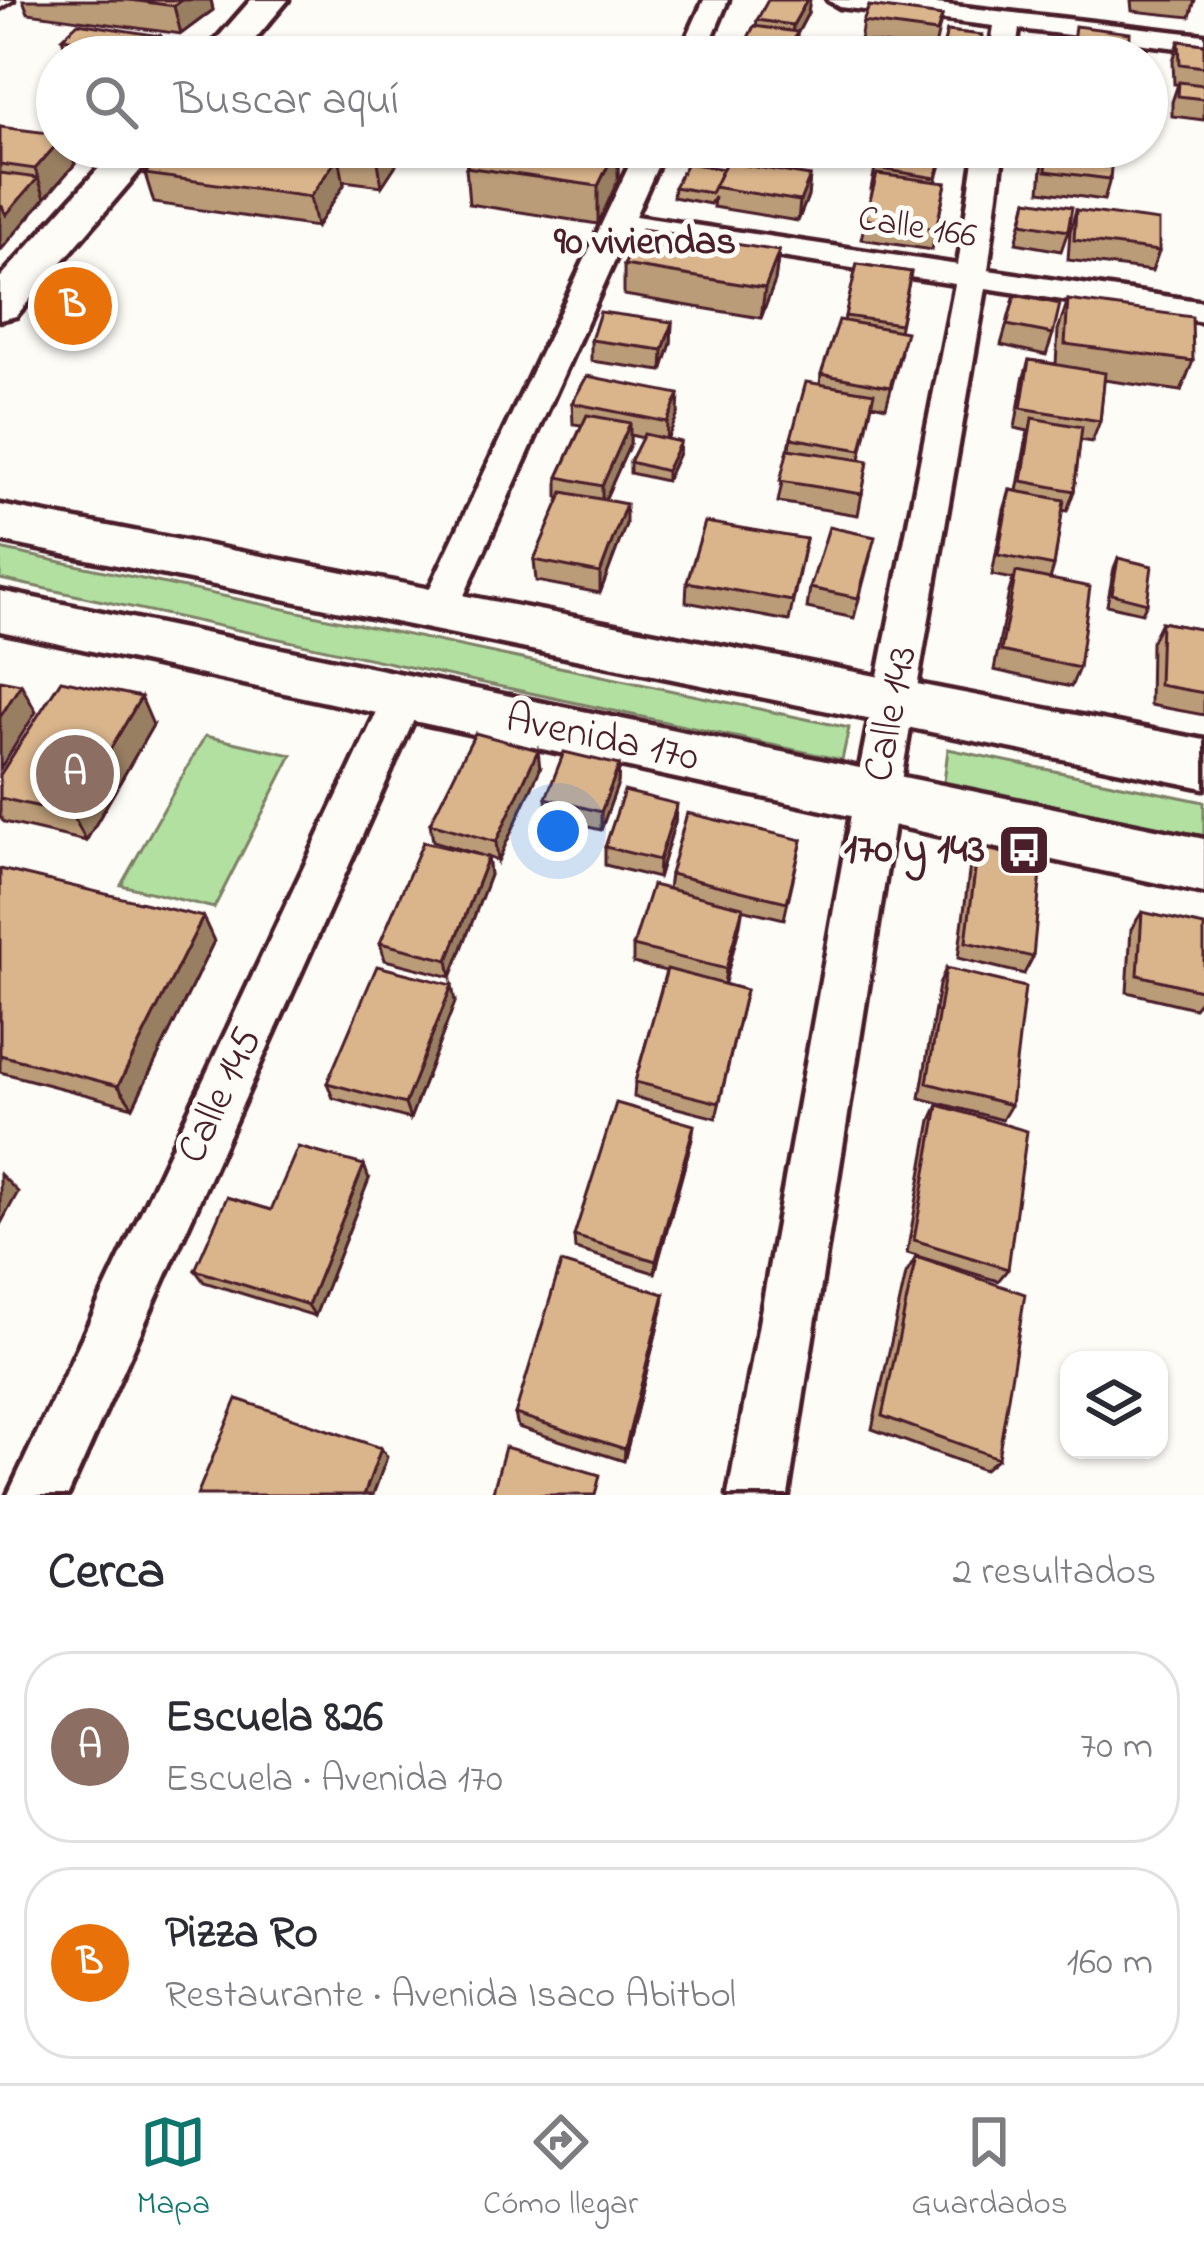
<!DOCTYPE html>
<html lang="es">
<meta charset="utf-8">
<style>
:root{--surface:#fff;--page:#f2f2f3;--text:#2b2b33;--muted:#7c7c81;--line:#e1e1e2;--accent:#0f766e}
body{margin:0;font-family:"Indie Flower",sans-serif;background:var(--page);color:var(--text)}
.controls{position:absolute;right:36px;bottom:36px;display:grid;overflow:hidden;border-radius:24px;box-shadow:0 3px 9px #0004}
.controls button{width:108px;height:108px;display:grid;place-items:center;padding:0;border:0;border-bottom:3px solid var(--line);background:var(--surface);color:var(--text);font:60px sans-serif}
.you{position:absolute;left:558px;top:831px;width:42px;height:42px;margin:-30px;border:9px solid #fff;border-radius:50%;background:#1a73e8;box-shadow:0 0 0 18px #1a73e833}
.badge{display:grid;place-items:center;width:78px;height:78px;border-radius:50%;background:var(--accent);color:#fff;font-size:39px;font-weight:700}
.pin{position:absolute;translate:-50% -50%;border:6px solid #fff;box-shadow:0 3px 12px #0006}
.list{margin:0;padding:0;list-style:none}
h2{display:flex;justify-content:space-between;align-items:center;height:156px;margin:0;padding:0 48px;font-size:51px}
h2 small{font-size:39px;font-weight:400;color:var(--muted)}
.list li{display:grid;grid-template-columns:78px 1fr auto;gap:36px;align-items:center;box-sizing:border-box;height:192px;margin:0 24px 24px;padding:0 24px;border:3px solid var(--line);border-radius:48px}
.list b{display:block;font-size:45px;white-space:nowrap}
.list p{margin:0;font-size:39px;white-space:nowrap;color:var(--muted)}
.list em{font-size:39px;font-style:normal;color:var(--muted)}
.icon{flex:none;width:66px;height:66px;fill:none;stroke:currentColor;stroke-width:2;stroke-linecap:round;stroke-linejoin:round}
.map{position:relative;flex:none;width:1204px;height:1495px;overflow:hidden}
.search{position:absolute;background:var(--surface);box-shadow:0 3px 9px #0004;left:36px;right:36px;top:36px;height:132px;display:flex;align-items:center;gap:30px;box-sizing:border-box;padding:0 42px;border-radius:66px;color:var(--muted);font-size:45px}
.sheet{height:588px;background:var(--surface)}
nav{display:flex;justify-content:space-around;align-items:center;box-sizing:border-box;height:168px;border-top:3px solid var(--line);background:var(--surface);font-size:33px;color:var(--muted)}
nav a{display:grid;justify-items:center;gap:6px}
nav .on{color:var(--accent)}
.map>svg:first-child{display:block}
.green{fill:#b1e0a0;stroke:#7e8066;stroke-width:3}
.lines{fill:none;stroke-linecap:round;stroke-linejoin:round}
.street-casing{stroke:#4a1f2b;stroke-width:9}
.secondary-casing{stroke:#4a1f2b;stroke-width:9}
.street{fill:#fdfcf7;fill-rule:evenodd}
.secondary{fill:#fdfcf7;fill-rule:evenodd}
.wall{fill:#bb9c78;stroke:#4a1f2b;stroke-width:3}
.shaded-wall{fill:#997f62;stroke:#4a1f2b;stroke-width:3}
.building{fill:#dab58c;stroke:#4a1f2b;stroke-width:3}
.labels{text-anchor:middle;dominant-baseline:central;stroke-width:10;stroke-linejoin:round;paint-order:stroke}
.far-street-label{font-size:36px;fill:#4a1f2b;stroke:#fdfcf7}
.far-neighbourhood-label{font-size:39px;font-weight:bold;fill:#4a1f2b;stroke:#fdfcf7}
.street-label{font-size:42px;fill:#4a1f2b;stroke:#fdfcf7}
.poi-label{font-size:42px;font-weight:bold;fill:#4a1f2b;stroke:#fdfcf7;text-anchor:end}
</style>
<div class="map">
<svg width="1204" height="1495" viewBox="0 0 1204 1495">
<rect width="100%" height="100%" fill="#fdfcf7"/>
<filter id="ink" filterUnits="userSpaceOnUse"><feTurbulence type="fractalNoise" baseFrequency=".00833" numOctaves="2"/><feDisplacementMap in="SourceGraphic" scale="24" xChannelSelector="R" yChannelSelector="G"/><feConvolveMatrix kernelMatrix="1 2 1 2 8 2 1 2 1" color-interpolation-filters="sRGB"/></filter>
<g filter="url(#ink)">
<!-- green -->
<path class="green" d="M0,549L849,728L842,760L0,579Z
M205,736L292,755L214,908L121,885Z
M948,749L1204,802V836L944,782Z"/>
<g class="lines">
<!-- street casing -->
<g class="street-casing">
<path id="street" d="M0,0H13L0,8Z
M704,0H728L704,57H678Z
M828,0H903L1204,35V51L1019,29L1015,57H989L994,26L840,7Z
M638,147H666L635,216L958,265L976,147H1004L988,270L1204,302V322L986,288L898,798L788,1495H728L854,798L955,284L627,233L457,611L452,621L438,625L424,621L419,611Z
M404,681L418,686L424,697L68,1495H8L384,697L390,686Z"/>
</g>
<!-- secondary casing -->
<g class="secondary-casing">
<path id="secondary" d="M251,0H288L240,57H201Z
M118,147H160L16,316L0,320V278Z
M0,505L1204,740V788L0,541Z
M0,591L1204,839V893L0,631Z"/>
</g>
<!-- street -->
<use href="#street" class="street"/>
<!-- secondary -->
<use href="#secondary" class="secondary"/>
</g>
<!-- wall -->
<path class="wall" d="M23,0H211L213,10L181,34L28,13Z
M1131,0H1195L1190,17L1132,11Z
M808,13L797,34L793,57H739L754,26L756,27L757,20Z
M942,16L934,51L860,41L863,22Z
M947,31L982,35L977,57H941Z
M160,36L165,55L164,57H68L62,38Z
M1179,41L1204,44V120L1172,116V102L1178,84H1174L1173,61Z
M0,127L57,147H69L75,164L0,251Z
M167,147H402L403,154L382,186L344,181V185L316,227L154,203L145,174Z
M478,147H618V180L598,224L469,204L466,167Z
M882,147H946L936,182L946,183L932,250L861,239L873,189H871L875,168Z
M1057,147H1104L1102,155L1110,179L1104,200L1040,191L1042,168L1048,148L1057,149Z
M723,169L810,176L808,196L798,221L713,207L714,197L710,204L673,197L674,187Z
M1027,200L1068,231L1061,251L1016,243Z
M1076,210L1159,251L1152,271L1068,260L1070,231Z
M779,251L775,281L761,318L624,295V265Z
M857,264L911,272L899,331L901,352L886,407L872,404L860,459L868,461L858,515L778,502L791,438L820,385L821,374L844,321Z
M1015,295L1053,334L1046,355L1001,345Z
M1068,300L1193,361L1181,391L1104,380L1100,421L1092,442L1080,440L1074,491L1067,511L1062,510L1054,566L1050,579L1079,668L1071,687L994,670L1009,592L1013,579L992,575L1004,510L1010,490L1017,491L1028,431L1015,428L1023,380L1029,360L1056,364L1058,330Z
M672,322L671,343L662,371L591,361V340Z
M572,403L678,414L667,439L680,442L679,453L666,481L630,473V462L643,438L630,435V444L605,500L626,524L600,593L536,581L534,560L561,498L558,497V477L582,425L573,424Z
M806,539L789,621L686,602L687,582Z
M870,557L854,618L807,608L810,588Z
M1118,558L1147,603L1142,613L1107,605L1114,568Z
M1161,622L1204,630V715L1150,705L1151,642Z
M153,725L86,841L4,822L0,816V775Z
M619,765L618,783L601,830L547,817L546,798Z
M540,769L498,861L488,857L490,875L451,977L385,960L380,943L480,855L433,841L430,823Z
M675,822L658,878L605,865V847Z
M802,840L784,919L742,909L724,984L746,990L716,1118L634,1097L635,1082L666,971L633,963V946L668,889L670,874Z
M978,847L1033,957L1024,974L958,958L970,865Z
M0,869L214,941L133,1107L0,1072Z
M1142,912L1204,991V996L1194,1008L1127,992L1131,929Z
M946,968L1011,1105L1002,1120L920,1098L939,985Z
M455,1002L410,1119L333,1098L327,1083Z
M938,1105L1008,1269L998,1281L907,1253L931,1120Z
M692,1139L655,1273L575,1249L574,1236Z
M369,1179L315,1316L204,1282L195,1270L271,1210Z
M916,1257L998,1458L984,1470L872,1429L906,1274Z
M664,1294L662,1310L624,1461L518,1427L515,1414Z"/>
<!-- shaded-wall -->
<path class="shaded-wall" d="M182,0H211L213,10L181,34L174,6Z
M807,0H810L808,13L797,34L795,52L793,57H786L791,45L793,25Z
M160,36L165,55L164,57H147L145,51Z
M57,144V147H69L75,164L45,198L35,169Z
M378,147H402L403,154L382,186L376,150Z
M617,147H618V180L598,224V186Z
M339,156L344,185L316,227L310,197Z
M810,176L808,196L798,221L800,201Z
M38,178L45,198L0,251V208Z
M779,251L775,281L761,318L765,288Z
M672,322L671,343L662,371L663,350Z
M679,394L678,414L666,442L667,422Z
M630,423V444L602,506V486Z
M680,442L679,453L666,481V471Z
M626,504V524L600,593V573Z
M21,684L36,712L0,769V717Z
M141,697L153,725L86,841L72,814Z
M538,750L540,769L498,861L496,842Z
M619,765L618,783L601,830V812Z
M677,804L675,822L658,878L659,860Z
M488,857L490,875L451,977L448,960Z
M743,907L740,925L724,986L726,969Z
M203,917L214,941L133,1107L118,1086Z
M452,985L455,1002L410,1119L405,1104Z
M694,1125L692,1139L655,1273L656,1261Z
M364,1165L369,1179L315,1316L308,1305Z
M0,1174L18,1192L0,1225Z
M664,1294L662,1310L624,1461L625,1449Z
M381,1448L387,1457L373,1495H364Z"/>
<!-- building -->
<path class="building" d="M130,0H182L174,6Z
M768,0H807L793,25L757,20Z
M869,6L942,16L937,32L863,22Z
M78,23L160,36L145,51L62,38Z
M754,26L797,32L786,57L739,56Z
M1075,26L1130,33L1129,57H1071Z
M947,31L982,35L978,51L943,47Z
M1179,41L1204,44V67L1180,64Z
M860,50L902,57H856Z
M1179,82L1204,85V99L1178,96Z
M0,127L57,134V144L35,169L0,164Z
M167,147H277L339,156L310,197L145,174Z
M478,147H617L598,186L466,167Z
M882,147H945L936,178L875,168Z
M1048,148L1112,156L1110,179L1046,171Z
M726,162L810,176L800,201L714,187Z
M687,163L723,169L711,193L674,187Z
M0,173L38,178L6,215L2,206L0,205Z
M877,174L946,183L936,229L865,219Z
M1027,200L1072,207L1068,231L1022,223Z
M1076,210L1159,221V251L1074,240Z
M642,229L779,251L765,288L624,265Z
M857,264L911,272L900,324L845,316Z
M1015,295L1060,304L1053,334L1007,325Z
M1068,300L1192,317L1193,361L1065,344Z
M600,312L672,322L663,350L591,340Z
M839,320L906,332L890,387L821,374Z
M1029,360L1105,373L1100,421L1021,408Z
M587,376L679,394L667,422L572,403Z
M806,382L874,393L861,450L791,438Z
M587,415L630,423L602,486L558,477Z
M1032,418L1082,427L1074,491L1022,481Z
M644,434L680,442L666,471L630,462Z
M788,449L868,461L862,494L780,481Z
M1010,490L1064,500L1054,566L998,555Z
M563,492L626,504L600,573L534,560Z
M705,522L806,539L792,601L687,582Z
M829,527L875,537L858,598L810,588Z
M1118,558L1152,566L1147,603L1112,594Z
M1016,572L1090,587L1079,668L1001,651Z
M1161,622L1204,630V693L1159,685Z
M0,680L21,684L0,717Z
M61,680L141,697L72,814L0,798V775Z
M475,733L538,750L496,842L430,823Z
M564,752L619,765L601,812L546,798Z
M624,791L677,804L659,860L605,847Z
M687,813L802,840L787,902L670,874Z
M423,842L488,857L448,960L380,943Z
M978,847L1042,862L1033,957L966,942Z
M0,869L203,917L118,1086L0,1055Z
M652,885L743,907L726,969L633,946Z
M1142,912L1204,926V991L1138,975Z
M377,966L452,985L405,1104L327,1083Z
M946,968L1025,987L1011,1105L927,1083Z
M667,969L746,990L719,1103L635,1082Z
M616,1103L694,1125L656,1261L574,1236Z
M938,1105L1027,1131L1008,1269L914,1240Z
M298,1147L364,1165L308,1305L195,1270L227,1197L271,1210Z
M916,1257L1025,1294L998,1458L882,1416Z
M561,1263L664,1294L625,1449L515,1414Z
M237,1399L381,1448L364,1495H197Z
M505,1447L600,1475L595,1495H492Z"/>
</g>
<!-- icons -->
<defs>
<g id="bus-square" transform="scale(2.7)"><rect x="-9" y="-9" width="18" height="18" rx="4" fill="#4a1f2b" stroke="#fdfcf7"/><path d="M-5-6H5V4H4V6H2V4H-2V6H-4V4H-5ZM-3.5-4V0h7V-4ZM-3.5 1.2v1.5H-2V1.2ZM2 1.2v1.5H3.5V1.2Z" fill="#fff"/></g>
</defs>
<g fill-rule="evenodd">
<use href="#bus-square" x="1024" y="850"/>
</g>
<g class="labels">
<!-- far-street labels -->
<g class="far-street-label">
<text transform="translate(917 229) rotate(9)">Calle 166</text>
</g>
<!-- far-neighbourhood labels -->
<g class="far-neighbourhood-label">
<text x="645" y="243">90 viviendas</text>
</g>
<!-- street labels -->
<g class="street-label">
<text transform="translate(892 714) rotate(-79)">Calle 143</text>
<text transform="translate(602 739) rotate(12)">Avenida 170</text>
<text transform="translate(221 1096) rotate(-65)">Calle 145</text>
</g>
<!-- poi labels -->
<g class="poi-label">
<text x="985" y="850">170 y 143</text>
</g>
</g>
</svg>
<div class="controls">
<button><svg class="icon" aria-label="layers" viewBox="0 0 24 24"><path d="M12 4l9 5-9 5-9-5zM3 14l9 5 9-5"/></svg></button>
</div>
<div class="you"></div>
<div class="pin badge" style="left:75px;top:774px;background:#8d6e63">A</div>
<div class="pin badge" style="left:73px;top:306px;background:#e8710a">B</div>
<div class="search"><svg class="icon" aria-label="search" viewBox="0 0 24 24"><circle cx="10" cy="10" r="6"/><path d="M15 15l6 6"/></svg>Buscar aquí</div>
</div>
<section class="sheet">
<h2>Cerca<small>2 resultados</small></h2>
<ul class="list">
<li><span class="badge" style="background:#8d6e63">A</span><div><b>Escuela 826</b><p>Escuela · Avenida 170</p></div><em>70 m</em></li>
<li><span class="badge" style="background:#e8710a">B</span><div><b>Pizza Ro</b><p>Restaurante · Avenida Isaco Abitbol</p></div><em>160 m</em></li>
</ul>
</section>
<nav>
<a class="on"><svg class="icon" aria-label="map" viewBox="0 0 24 24"><path d="M3 6l6-2 6 2 6-2v14l-6 2-6-2-6 2zM9 4v14M15 6v14"/></svg>Mapa</a>
<a><svg class="icon" aria-label="directions" viewBox="0 0 24 24"><path d="M12 3l9 9-9 9-9-9zM9 14v-3h6M13 9l2 2-2 2"/></svg>Cómo llegar</a>
<a><svg class="icon" aria-label="saved" viewBox="0 0 24 24"><path d="M7 4h10v16l-5-4-5 4z"/></svg>Guardados</a>
</nav>
